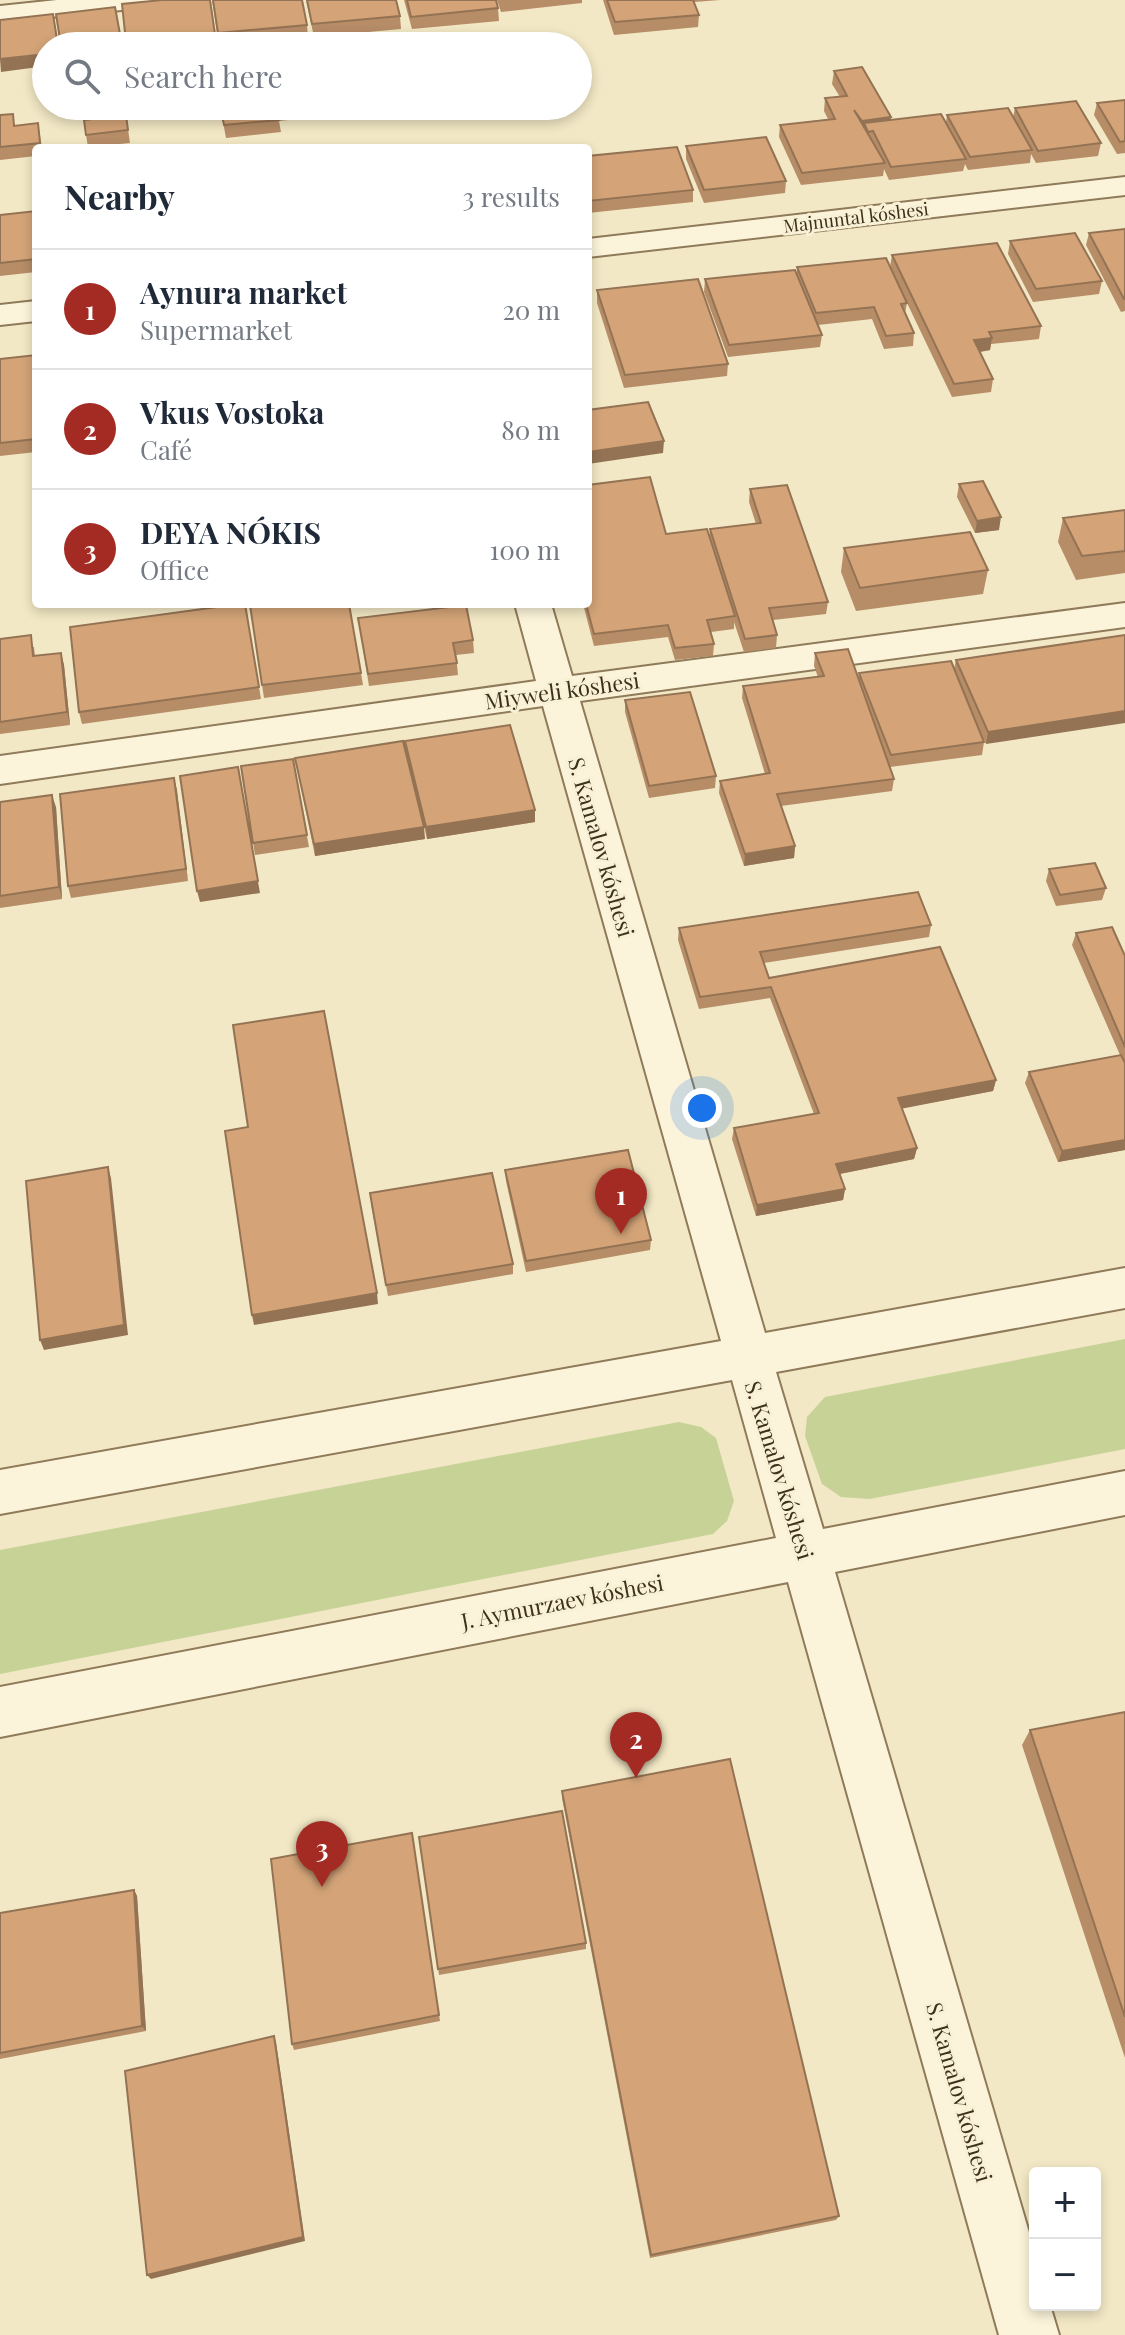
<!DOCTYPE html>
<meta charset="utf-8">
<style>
:root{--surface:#fff;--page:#f6f6f7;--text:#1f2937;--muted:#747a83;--line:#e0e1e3;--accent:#a42b23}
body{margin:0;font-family:"Playfair Display",serif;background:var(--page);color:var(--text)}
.controls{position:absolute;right:24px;bottom:24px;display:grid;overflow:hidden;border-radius:8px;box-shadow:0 4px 12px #0003}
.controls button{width:72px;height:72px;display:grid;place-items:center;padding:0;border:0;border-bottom:2px solid var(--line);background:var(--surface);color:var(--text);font:40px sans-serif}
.you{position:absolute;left:702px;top:1108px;width:28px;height:28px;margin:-20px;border:6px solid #fff;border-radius:50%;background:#1a73e8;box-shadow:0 0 0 12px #1a73e833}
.badge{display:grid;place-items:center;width:52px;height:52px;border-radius:50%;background:var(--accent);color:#fff;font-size:26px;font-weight:700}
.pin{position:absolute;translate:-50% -66px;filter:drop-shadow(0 2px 4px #0008)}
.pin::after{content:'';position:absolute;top:42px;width:28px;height:24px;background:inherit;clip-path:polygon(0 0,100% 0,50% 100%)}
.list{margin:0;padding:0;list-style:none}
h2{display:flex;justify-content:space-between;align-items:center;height:104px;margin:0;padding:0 32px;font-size:34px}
h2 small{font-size:26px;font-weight:400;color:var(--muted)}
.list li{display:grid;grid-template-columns:52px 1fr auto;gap:24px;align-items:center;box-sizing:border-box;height:120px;padding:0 32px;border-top:2px solid var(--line)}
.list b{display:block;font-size:30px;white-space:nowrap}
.list p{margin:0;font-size:26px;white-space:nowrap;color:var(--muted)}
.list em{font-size:26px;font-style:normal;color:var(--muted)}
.icon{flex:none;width:44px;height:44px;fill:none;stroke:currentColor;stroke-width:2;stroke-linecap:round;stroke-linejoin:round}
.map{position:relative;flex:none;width:1125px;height:2335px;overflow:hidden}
.search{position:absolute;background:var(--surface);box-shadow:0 4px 12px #0003;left:32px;top:32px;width:560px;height:88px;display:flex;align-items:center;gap:20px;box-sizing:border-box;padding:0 28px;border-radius:44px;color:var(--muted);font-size:30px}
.panel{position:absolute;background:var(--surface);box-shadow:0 4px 12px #0003;left:32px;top:144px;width:560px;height:464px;border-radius:8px}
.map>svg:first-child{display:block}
.green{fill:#c7d297}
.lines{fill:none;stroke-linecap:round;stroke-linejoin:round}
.minor-casing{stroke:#8f7a59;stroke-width:4}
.minor{fill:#fcf4da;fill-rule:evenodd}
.wall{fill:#b68d67}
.shaded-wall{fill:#947354}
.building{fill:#d4a478;stroke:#947354;stroke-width:2}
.labels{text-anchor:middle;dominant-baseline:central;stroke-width:6;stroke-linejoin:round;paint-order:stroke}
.far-street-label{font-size:18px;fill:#3e301e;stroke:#f9f1d6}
.street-label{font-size:22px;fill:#3e301e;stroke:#f9f1d6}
</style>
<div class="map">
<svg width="1125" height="2335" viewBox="0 0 1125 2335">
<rect width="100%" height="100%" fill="#f2e8c5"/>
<!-- green -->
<path class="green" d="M1125,1339V1449L870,1499L841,1497L822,1484L805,1436L807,1417L825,1397Z
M679,1422L701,1427L716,1438L734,1501L727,1521L713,1534L0,1674V1550Z"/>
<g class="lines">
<!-- minor casing -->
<g class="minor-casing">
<path id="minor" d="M57,0H156L152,6L142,8L0,22V6Z
M1125,177V195L588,257V239Z
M36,301V321L0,325V305Z
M1125,603V627L580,701L765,1333L1125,1268V1308L776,1372L823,1529L1125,1471V1515L835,1572L1035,2253V2305H1050L1059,2335H999L788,1582L0,1737V1687L776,1538L732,1380L0,1514V1470L721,1341L543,706L0,784V756L536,681L515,604H551L572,676Z"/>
</g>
<!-- minor -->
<use href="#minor" class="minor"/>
</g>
<!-- wall -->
<path class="wall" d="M210,0L217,46H126L122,4Z
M212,0L307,25L308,37L219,46Z
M306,0H396L400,16L401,29L314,37Z
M404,0H496L498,8L499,21L412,29Z
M497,0H582V3L501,12Z
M603,0H693L699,15L698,27L614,35Z
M693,0H720L694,2Z
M834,71L891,120L946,122L947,115L1013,117L1015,108L1101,143L1098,156L1036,163L1031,154L1030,163L968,170L965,164L963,171L889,180L884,169L883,176L801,185L779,137L780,125L828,119L824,111L825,98L840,97L832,84Z
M1125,100V153L1117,154L1094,115L1097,103Z
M220,106H323L324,116L279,121L281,132L226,138Z
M0,115L15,126L38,123L42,148H36V156L0,160Z
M126,115L130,143L88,147L86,135Z
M686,146L786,181L785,193L704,203L686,159Z
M588,156L693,190V202L588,213Z
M36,211V272L0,276V215Z
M1125,229V311L1121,312L1086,245L1089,233Z
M1010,241L1102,281L1099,294L1033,302L1008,254Z
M892,255L1041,326L1039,339L991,344L990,350L980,352L993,379L991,392L952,397L907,303L905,313L914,333L913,346L884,349L872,319L818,325L822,335L820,347L728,357L704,292L705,279L797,273V267H890Z
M597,290L728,364L727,376L624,388L597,303Z
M36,355V452L0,456V359Z
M959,484L999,530L975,533L957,497Z
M750,489L828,602L826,614L773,620L777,635L776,648L744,652L734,622V629L711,632L714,644L713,656L675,660L668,637L594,646L583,604H588L666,534L709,538L710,529L756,524L749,502Z
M1125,510V573L1076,580L1058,542L1063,518Z
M844,548L988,570L983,594L856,611L841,572Z
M245,604L261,699L82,724L79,712Z
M250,605L361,673L363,685L264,698Z
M358,618L473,640L474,653L456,655L458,675L369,686Z
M1125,635L986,744L977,725L984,742L982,755L890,767L894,779L892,791L781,806L795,846L794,858L744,866L719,793L720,781L765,774L742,698L743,686L818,677L814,666L815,653L858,678L859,673L954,669L956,660Z
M0,639L34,647L35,656L61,653L64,665L70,725L0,734Z
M625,700L716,776L715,788L649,798L625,712Z
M405,741L535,822L427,839L414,784L425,839L315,856L295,758L406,752Z
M293,759L309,847L255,855L241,766Z
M174,778L188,881L71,898L68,886Z
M0,802L56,807L62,899L0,908Z
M1049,869L1106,888L1102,900L1056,906L1046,881Z
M931,925L929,937L764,963L769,978L996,1080L993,1091L902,1108L917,1148L914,1159L840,1174L845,1189L843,1200L756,1216L732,1139L734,1128L814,1114L770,998L699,1009L678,940L679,928Z
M1076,933L1125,956V1150L1058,1162L1025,1083L1029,1072L1120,1055L1072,945Z
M505,1170L651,1240L650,1250L526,1272L506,1181Z
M371,1204L513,1264V1274L388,1296Z
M1125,1712V2058L1022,1745L1030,1730Z
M562,1791L839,2216L836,2220L650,2258L562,1798Z
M412,1833L440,2021L294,2050L292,2044Z
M419,1837L586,1943V1949L439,1975Z
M134,1890L137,1896L146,2031L0,2059V1913Z"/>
<!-- shaded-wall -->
<path class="shaded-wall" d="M46,54V66L1,72L0,59Z
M891,117L890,130L873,131L864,123L862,134H860L862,121Z
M992,338L990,350L972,353L974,340Z
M664,441L663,453L588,464V452Z
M1001,517L999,530L975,533L977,521Z
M61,653L64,665L70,725L67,712Z
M1125,711V723L986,744L988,732Z
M174,778L177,790L188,881L186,869Z
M240,779L260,893L200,902L197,891Z
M52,795L56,807L62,899L59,887Z
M535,810V822L427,839L426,827Z
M424,827L425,839L315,856L314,844Z
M795,846L794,858L744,866L745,854Z
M996,1080L993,1091L895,1110L898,1098Z
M1125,1140V1150L1058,1162L1062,1151Z
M917,1148L914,1159L834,1175L836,1164Z
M108,1167L111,1178L128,1335L44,1350L40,1340Z
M845,1189L843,1200L756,1216L757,1205Z
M377,1293L378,1304L254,1325L252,1315Z
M134,1890L137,1896L146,2031L142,2026Z
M274,2036L276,2042L305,2241L151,2279L147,2275Z"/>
<!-- building -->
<path class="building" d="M162,0H210L215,34L126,42L122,4Z
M213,0H302L307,25L218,33Z
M307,0H396L400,16L312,24Z
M407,0H496L498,8L411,17Z
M607,0H693L699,15L615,22Z
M115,7L122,45L61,46L56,14Z
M53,14L58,46H46V54L0,59V20Z
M862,67L891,117L862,121L854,110L885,163L802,173L780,125L835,119L825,98L847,96L834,71Z
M1125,100V141L1120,142L1097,103Z
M1076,101L1101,143L1038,151L1015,108Z
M220,106H303L277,109L279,120L224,125Z
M1008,108L1032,150L970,157L947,115Z
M13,114L14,126L38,123L40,143L0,147V115Z
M941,114L966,159L891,167L873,131L868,132L864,123Z
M126,115L128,130L86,135L84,120Z
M766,137L786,181L704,190L686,146Z
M677,147L693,190L588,201V156Z
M36,211V259L0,263V215Z
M1125,229V299H1124L1089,233Z
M1075,233L1102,281L1036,289L1010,241Z
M997,243L1041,326L989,332L992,338L974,340L993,379L954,384L892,255Z
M886,258L907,303L901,304L914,333L886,336L874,307L816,313L797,267Z
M795,270L822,335L729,345L705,279Z
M698,279L728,364L625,375L597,290Z
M36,355V439L0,443V359Z
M648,402L664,441L588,452V410Z
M650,477L666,534L707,529L735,616L707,620L714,644L675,648L668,625L594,634L586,604H588V485Z
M983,481L1001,517L977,521L959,484Z
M787,485L828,602L769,608L777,635L745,639L710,529L761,523L750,489Z
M1125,510V551L1082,556L1063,518Z
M970,532L988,570L860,588L844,548Z
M239,604H245L259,687L79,712L70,627Z
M257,604H349L361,673L262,685L250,605Z
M466,605L473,640L453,643L457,663L368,674L358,618Z
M31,635L33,656L61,653L67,712L0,722V639Z
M1125,635V711L988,732L956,660Z
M848,649L894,779L777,794L795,846L745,854L720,781L770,773L743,686L824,676L815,653Z
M951,661L984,742L891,755L859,673Z
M690,692L716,776L649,786L625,700Z
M510,725L535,810L426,827L405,741Z
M403,741L424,827L314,844L295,758Z
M293,759L307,835L253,843L241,766Z
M238,767L258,881L197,891L180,776Z
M174,778L186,869L68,886L60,794Z
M52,795L59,887L0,896V802Z
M1095,863L1106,888L1060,895L1049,869Z
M918,892L931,925L760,952L769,978L940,947L996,1080L898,1098L917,1148L836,1164L845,1189L757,1205L734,1128L819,1113L771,987L700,997L679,928Z
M1112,927L1125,956V1047L1076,933Z
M324,1011L377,1293L252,1315L225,1131L248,1127L233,1025Z
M1121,1055L1125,1063V1140L1062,1151L1029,1072Z
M628,1150L651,1240L526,1261L505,1170Z
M108,1167L124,1325L40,1340L26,1181Z
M492,1173L513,1264L386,1285L370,1193Z
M1125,1712V2017L1030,1730Z
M730,1759L839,2216L651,2255L562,1791Z
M562,1811L586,1943L438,1969L419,1837Z
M412,1833L439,2015L292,2044L271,1859Z
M134,1890L142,2026L0,2053V1913Z
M274,2036L303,2237L147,2275L125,2071Z"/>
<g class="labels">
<!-- far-street labels -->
<g class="far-street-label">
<text transform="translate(856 217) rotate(-7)">Majnuntal kóshesi</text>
</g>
<!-- street labels -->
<g class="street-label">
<text transform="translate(562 690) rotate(-8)">Miyweli kóshesi</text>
<text transform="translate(602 847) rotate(74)">S. Kamalov kóshesi</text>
<text transform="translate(780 1470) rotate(73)">S. Kamalov kóshesi</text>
<text transform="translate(562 1601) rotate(-11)">J. Aymurzaev kóshesi</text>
<text transform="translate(960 2092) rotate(74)">S. Kamalov kóshesi</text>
</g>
</g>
</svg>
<div class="controls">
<button>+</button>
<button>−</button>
</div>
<div class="you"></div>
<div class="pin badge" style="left:621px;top:1234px">1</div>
<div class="pin badge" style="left:636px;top:1778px">2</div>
<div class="pin badge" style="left:322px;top:1887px">3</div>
<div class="search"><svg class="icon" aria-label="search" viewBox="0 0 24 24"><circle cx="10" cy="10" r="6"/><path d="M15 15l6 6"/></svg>Search here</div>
<section class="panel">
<h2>Nearby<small>3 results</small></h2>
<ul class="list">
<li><span class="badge">1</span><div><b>Aynura market</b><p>Supermarket</p></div><em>20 m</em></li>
<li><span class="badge">2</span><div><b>Vkus Vostoka</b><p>Café</p></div><em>80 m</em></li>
<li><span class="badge">3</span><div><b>DEYA NÓKIS</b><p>Office</p></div><em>100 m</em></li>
</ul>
</section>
</div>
